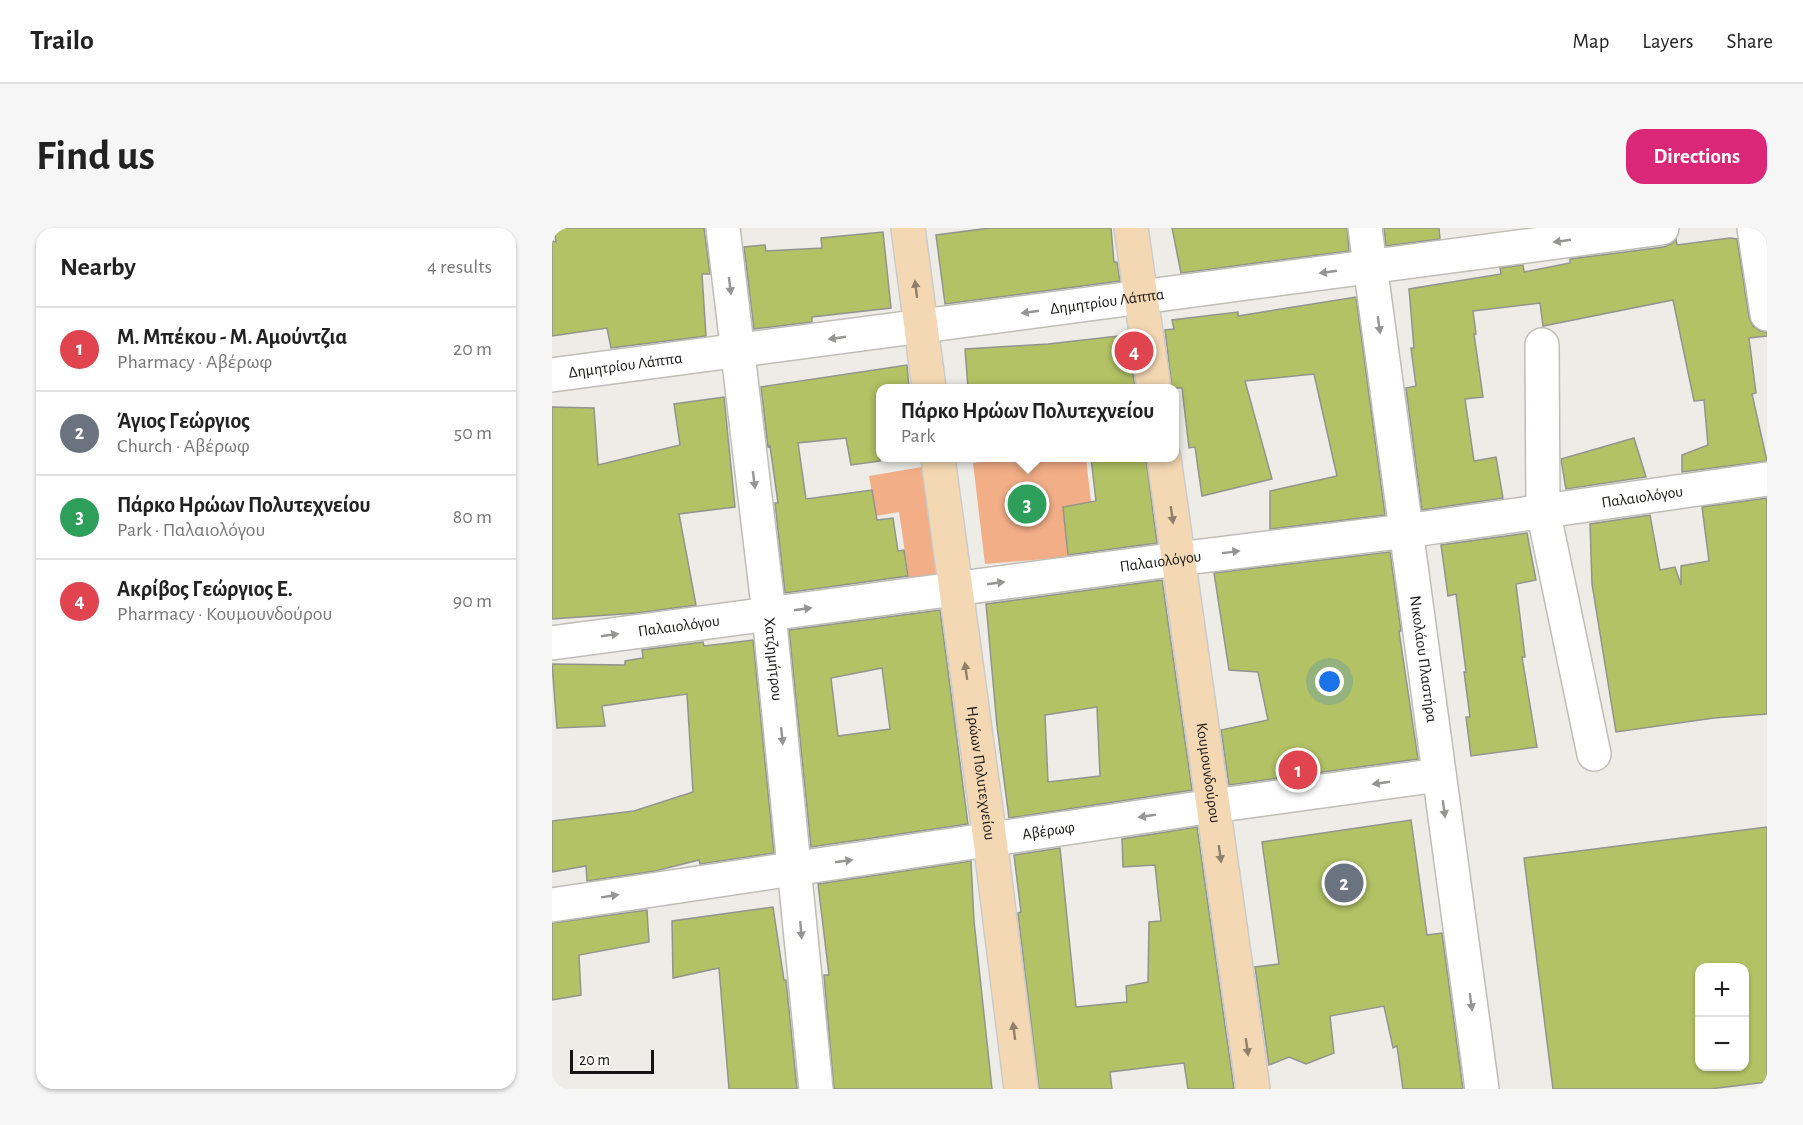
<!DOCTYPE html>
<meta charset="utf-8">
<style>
:root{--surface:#fff;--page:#f6f6f6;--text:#222;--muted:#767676;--line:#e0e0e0;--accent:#db2777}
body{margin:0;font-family:"Alegreya Sans",sans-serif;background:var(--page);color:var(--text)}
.controls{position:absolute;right:18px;bottom:18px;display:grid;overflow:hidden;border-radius:12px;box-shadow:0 2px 4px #0004}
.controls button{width:54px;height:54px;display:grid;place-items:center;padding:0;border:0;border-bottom:2px solid var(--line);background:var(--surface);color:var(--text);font:30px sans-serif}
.scale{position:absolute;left:18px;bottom:15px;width:84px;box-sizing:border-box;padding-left:6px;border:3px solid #141412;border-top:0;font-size:16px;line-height:21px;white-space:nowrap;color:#141412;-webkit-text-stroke:4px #fbf9f3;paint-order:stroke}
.you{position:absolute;left:778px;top:454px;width:21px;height:21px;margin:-15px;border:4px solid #fff;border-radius:50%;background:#1a73e8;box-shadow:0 0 0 9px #1a73e833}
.badge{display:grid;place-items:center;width:39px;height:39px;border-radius:50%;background:var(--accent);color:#fff;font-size:20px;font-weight:700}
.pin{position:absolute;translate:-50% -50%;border:3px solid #fff;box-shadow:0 2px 6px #0006}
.popup{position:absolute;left:324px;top:156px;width:303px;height:78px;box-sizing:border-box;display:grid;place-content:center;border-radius:12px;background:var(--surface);filter:drop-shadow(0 2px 4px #0005);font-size:20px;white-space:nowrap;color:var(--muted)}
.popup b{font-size:22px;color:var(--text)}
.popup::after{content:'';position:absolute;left:50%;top:100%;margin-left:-12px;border:12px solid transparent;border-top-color:var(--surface)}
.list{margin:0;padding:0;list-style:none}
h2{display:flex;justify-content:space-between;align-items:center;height:78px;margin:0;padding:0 24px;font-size:26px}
h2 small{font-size:20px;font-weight:400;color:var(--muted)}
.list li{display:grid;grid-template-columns:39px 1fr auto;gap:18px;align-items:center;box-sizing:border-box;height:84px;padding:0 24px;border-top:2px solid var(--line)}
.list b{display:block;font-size:22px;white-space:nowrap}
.list p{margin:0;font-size:20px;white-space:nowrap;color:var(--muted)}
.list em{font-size:20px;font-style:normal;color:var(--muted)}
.map{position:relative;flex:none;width:1215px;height:861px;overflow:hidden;border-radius:18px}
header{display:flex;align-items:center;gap:36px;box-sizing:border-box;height:84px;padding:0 30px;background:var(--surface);border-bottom:2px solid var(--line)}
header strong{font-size:28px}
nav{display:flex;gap:33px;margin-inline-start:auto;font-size:21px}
.intro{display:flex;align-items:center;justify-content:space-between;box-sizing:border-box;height:144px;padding:0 36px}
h1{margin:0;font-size:42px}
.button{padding:15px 27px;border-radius:18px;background:var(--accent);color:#fff;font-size:21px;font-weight:700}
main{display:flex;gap:36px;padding:0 36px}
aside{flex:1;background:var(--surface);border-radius:18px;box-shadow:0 2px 4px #0004}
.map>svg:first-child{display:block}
.green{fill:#f2ae87}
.building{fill:#b2c264;stroke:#92948e;stroke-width:1.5;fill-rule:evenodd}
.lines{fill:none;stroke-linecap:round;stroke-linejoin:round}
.minor-casing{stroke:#bebdb7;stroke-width:36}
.major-casing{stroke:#cbcbcb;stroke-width:36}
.minor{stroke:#fff;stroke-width:33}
.major{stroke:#f4d8b3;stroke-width:33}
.oneway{fill:#959594}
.oneway2{fill:#8f806b}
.labels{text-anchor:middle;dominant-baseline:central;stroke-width:5;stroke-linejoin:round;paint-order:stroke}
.street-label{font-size:16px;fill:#141412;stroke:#fbf9f3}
</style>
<header>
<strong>Trailo</strong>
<nav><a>Map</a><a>Layers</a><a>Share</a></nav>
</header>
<div class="intro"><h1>Find us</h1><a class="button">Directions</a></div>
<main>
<aside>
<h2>Nearby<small>4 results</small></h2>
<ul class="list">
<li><span class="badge" style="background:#e0444e">1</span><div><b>Μ. Μπέκου - Μ. Αμούντζια</b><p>Pharmacy · Αβέρωφ</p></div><em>20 m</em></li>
<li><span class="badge" style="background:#6b7280">2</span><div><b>Άγιος Γεώργιος</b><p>Church · Αβέρωφ</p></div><em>50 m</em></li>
<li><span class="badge" style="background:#2e9e5b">3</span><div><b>Πάρκο Ηρώων Πολυτεχνείου</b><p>Park · Παλαιολόγου</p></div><em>80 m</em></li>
<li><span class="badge" style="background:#e0444e">4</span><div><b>Ακρίβος Γεώργιος Ε.</b><p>Pharmacy · Κουμουνδούρου</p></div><em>90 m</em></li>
</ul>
</aside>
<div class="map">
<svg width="1215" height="861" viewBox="0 0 1215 861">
<rect width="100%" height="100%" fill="#eeece6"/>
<!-- green -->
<path class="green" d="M463,230H534L539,274L511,279L516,329L433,336L421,235Z
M370,239L387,348L357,351L347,284L324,288L317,248Z"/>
<!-- building -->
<path class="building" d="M2,0H152L158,46H150L154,108L59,120L55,100L0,108V13L4,14Z
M438,0H559L562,34H565L568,53L393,76L384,7Z
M620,0H795L797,23L629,45Z
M832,0H887L888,11L834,18Z
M331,4L339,80L260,89V94L202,101L192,19L213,17L214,23L270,20L269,10Z
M1178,10L1185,11L1197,89L1201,98L1208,103L1215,104V108L1197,110L1204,165L1200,166L1215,233L1130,244V227L1156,217L1152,172L1142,173L1121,72L991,98L988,75L921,83L924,106H922L931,169L913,171L922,233L944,229L951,270L870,282L854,160L864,158L859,120H862L857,61L949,46L948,40L971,37L972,44L1018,35V31L1112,19L1121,15L1124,11L1125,17Z
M804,69L833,287L718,301V263L785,248L762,146L693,153L720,251L650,268L643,219L637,220L630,160H620L613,102L622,101L620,92L686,84V88Z
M575,107L583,160H416L413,121L496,116Z
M355,137L357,160H328V233L299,237L294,210L246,215L254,271L320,262L325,292L341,290L346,323L352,322L356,348L233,365L223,275H226L218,218L216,219L209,159Z
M172,169L183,279L127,286L144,377L85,385L0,391V179L42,180L46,237L128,217L122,176Z
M1082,210L1094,249L1014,261L1009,231Z
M539,230H594L605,315L516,327L511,279L544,273Z
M1215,270V486L1162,490L1064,504L1040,356L1038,296L1098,287L1108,342L1123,339L1129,357V338L1157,333L1150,279Z
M975,305L984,352L964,356L973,429H970L985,519L919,528L914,489H918L912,444H914L904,366L896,368L889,317Z
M838,324L849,403H847L866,531L677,557L669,502L716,492L706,444L677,442L662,345Z
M610,352L640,562L457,590L445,498L434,376ZM545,479L548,548L496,554L493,487Z
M388,382L416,596L259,619L237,402ZM330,440L338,501L286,508L279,450Z
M201,412L222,625L148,636L147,632L103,643L35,653L34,638L0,644V593L82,583L141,564L135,466L50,478L53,498L5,500L0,436L73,437V433L91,430L90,422L151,414L152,418Z
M859,592L875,707L890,705L911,861H851L845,818L841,820L832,778L778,788L782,825L754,836L737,829L717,837L703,739L727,736L710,614Z
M645,599L682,861H636L632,835L558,844L560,861H487L467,694L466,685L469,684L462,627L508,620L524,779L575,774L574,758L596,754L597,694L609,693L603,637L571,639L570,611Z
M1215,599V854L1158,861H1001L972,630ZM1148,740H1192V838H1148Z
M419,633L422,693L440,861H282L272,747H277L266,656Z
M221,679L232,752H234L245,861H177L167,740L121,750L120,693Z
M95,682L97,714L27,727L29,767L0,772V695Z"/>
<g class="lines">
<!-- minor casing -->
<g class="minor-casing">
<g id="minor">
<path id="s1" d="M171,0L217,386L264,861"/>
<path id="s2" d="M813,0L930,861"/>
<path d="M1202,0L1215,86"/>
<path d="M990,117L991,282L1042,526"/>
<path id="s3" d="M0,147L1110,0"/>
<path id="s4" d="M0,415L626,331L854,303L1215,251"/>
<path id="s5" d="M0,677L661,578L887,547"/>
</g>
</g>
<!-- major casing -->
<g class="major-casing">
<g id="major">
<path d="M356,0L377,160"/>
<path d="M579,0L602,160"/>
<path id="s6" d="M386,230L438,612L469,861"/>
<path id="s7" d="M612,230L701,861"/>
</g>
</g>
<!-- minor -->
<use href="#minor" class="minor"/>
<!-- major -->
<use href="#major" class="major"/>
</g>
<!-- one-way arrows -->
<defs><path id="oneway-solid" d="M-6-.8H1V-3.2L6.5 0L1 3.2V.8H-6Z" transform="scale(1.5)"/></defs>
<g class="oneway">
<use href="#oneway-solid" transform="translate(1010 13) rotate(172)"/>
<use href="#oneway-solid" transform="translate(776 44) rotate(172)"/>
<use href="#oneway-solid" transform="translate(178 58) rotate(83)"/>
<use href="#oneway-solid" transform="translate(478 84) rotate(172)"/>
<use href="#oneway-solid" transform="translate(827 97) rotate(82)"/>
<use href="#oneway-solid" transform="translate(285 110) rotate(172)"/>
<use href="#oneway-solid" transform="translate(202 252) rotate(83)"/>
<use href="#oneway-solid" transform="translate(679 324) rotate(-7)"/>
<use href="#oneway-solid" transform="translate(444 355) rotate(-8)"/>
<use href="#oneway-solid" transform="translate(251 381) rotate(-8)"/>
<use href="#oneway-solid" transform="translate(58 407) rotate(-8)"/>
<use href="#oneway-solid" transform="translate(230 508) rotate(84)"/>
<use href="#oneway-solid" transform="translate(829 555) rotate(172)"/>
<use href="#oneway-solid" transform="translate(892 581) rotate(82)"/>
<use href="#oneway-solid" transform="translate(595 588) rotate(171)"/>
<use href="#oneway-solid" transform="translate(292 633) rotate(-8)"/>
<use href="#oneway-solid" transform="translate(58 668) rotate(-9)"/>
<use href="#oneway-solid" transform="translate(249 702) rotate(85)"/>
<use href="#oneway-solid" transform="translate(919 774) rotate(82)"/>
</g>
<g class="oneway2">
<use href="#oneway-solid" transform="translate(364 61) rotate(-97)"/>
<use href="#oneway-solid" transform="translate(620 287) rotate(82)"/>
<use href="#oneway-solid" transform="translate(414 443) rotate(-98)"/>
<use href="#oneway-solid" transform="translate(668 626) rotate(82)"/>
<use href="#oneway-solid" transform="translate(462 803) rotate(-97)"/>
<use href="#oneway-solid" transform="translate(695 819) rotate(82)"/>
</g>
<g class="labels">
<!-- street labels -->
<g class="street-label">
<text stroke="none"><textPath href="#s3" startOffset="560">Δημητρίου Λάππα</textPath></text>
<text stroke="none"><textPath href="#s3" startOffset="74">Δημητρίου Λάππα</textPath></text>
<text stroke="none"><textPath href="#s4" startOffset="1100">Παλαιολόγου</textPath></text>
<text stroke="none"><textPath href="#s4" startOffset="614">Παλαιολόγου</textPath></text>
<text stroke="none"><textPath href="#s4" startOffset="128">Παλαιολόγου</textPath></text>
<text stroke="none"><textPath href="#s1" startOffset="434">Χατζημήτρου</textPath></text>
<text stroke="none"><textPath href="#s2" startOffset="435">Νικολάου Πλαστήρα</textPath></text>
<text stroke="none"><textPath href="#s6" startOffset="318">Ηρώων Πολυτεχνείου</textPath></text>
<text stroke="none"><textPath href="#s7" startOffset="318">Κουμουνδούρου</textPath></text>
<text stroke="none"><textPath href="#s5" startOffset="502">Αβέρωφ</textPath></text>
</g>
</g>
</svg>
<div class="controls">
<button>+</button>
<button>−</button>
</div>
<div class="scale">20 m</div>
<div class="you"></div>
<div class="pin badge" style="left:746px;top:542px;background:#e0444e">1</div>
<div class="pin badge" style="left:792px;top:655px;background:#6b7280">2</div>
<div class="pin badge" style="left:475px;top:276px;background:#2e9e5b">3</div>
<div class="popup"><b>Πάρκο Ηρώων Πολυτεχνείου</b>Park</div>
<div class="pin badge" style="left:582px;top:123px;background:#e0444e">4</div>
</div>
</main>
